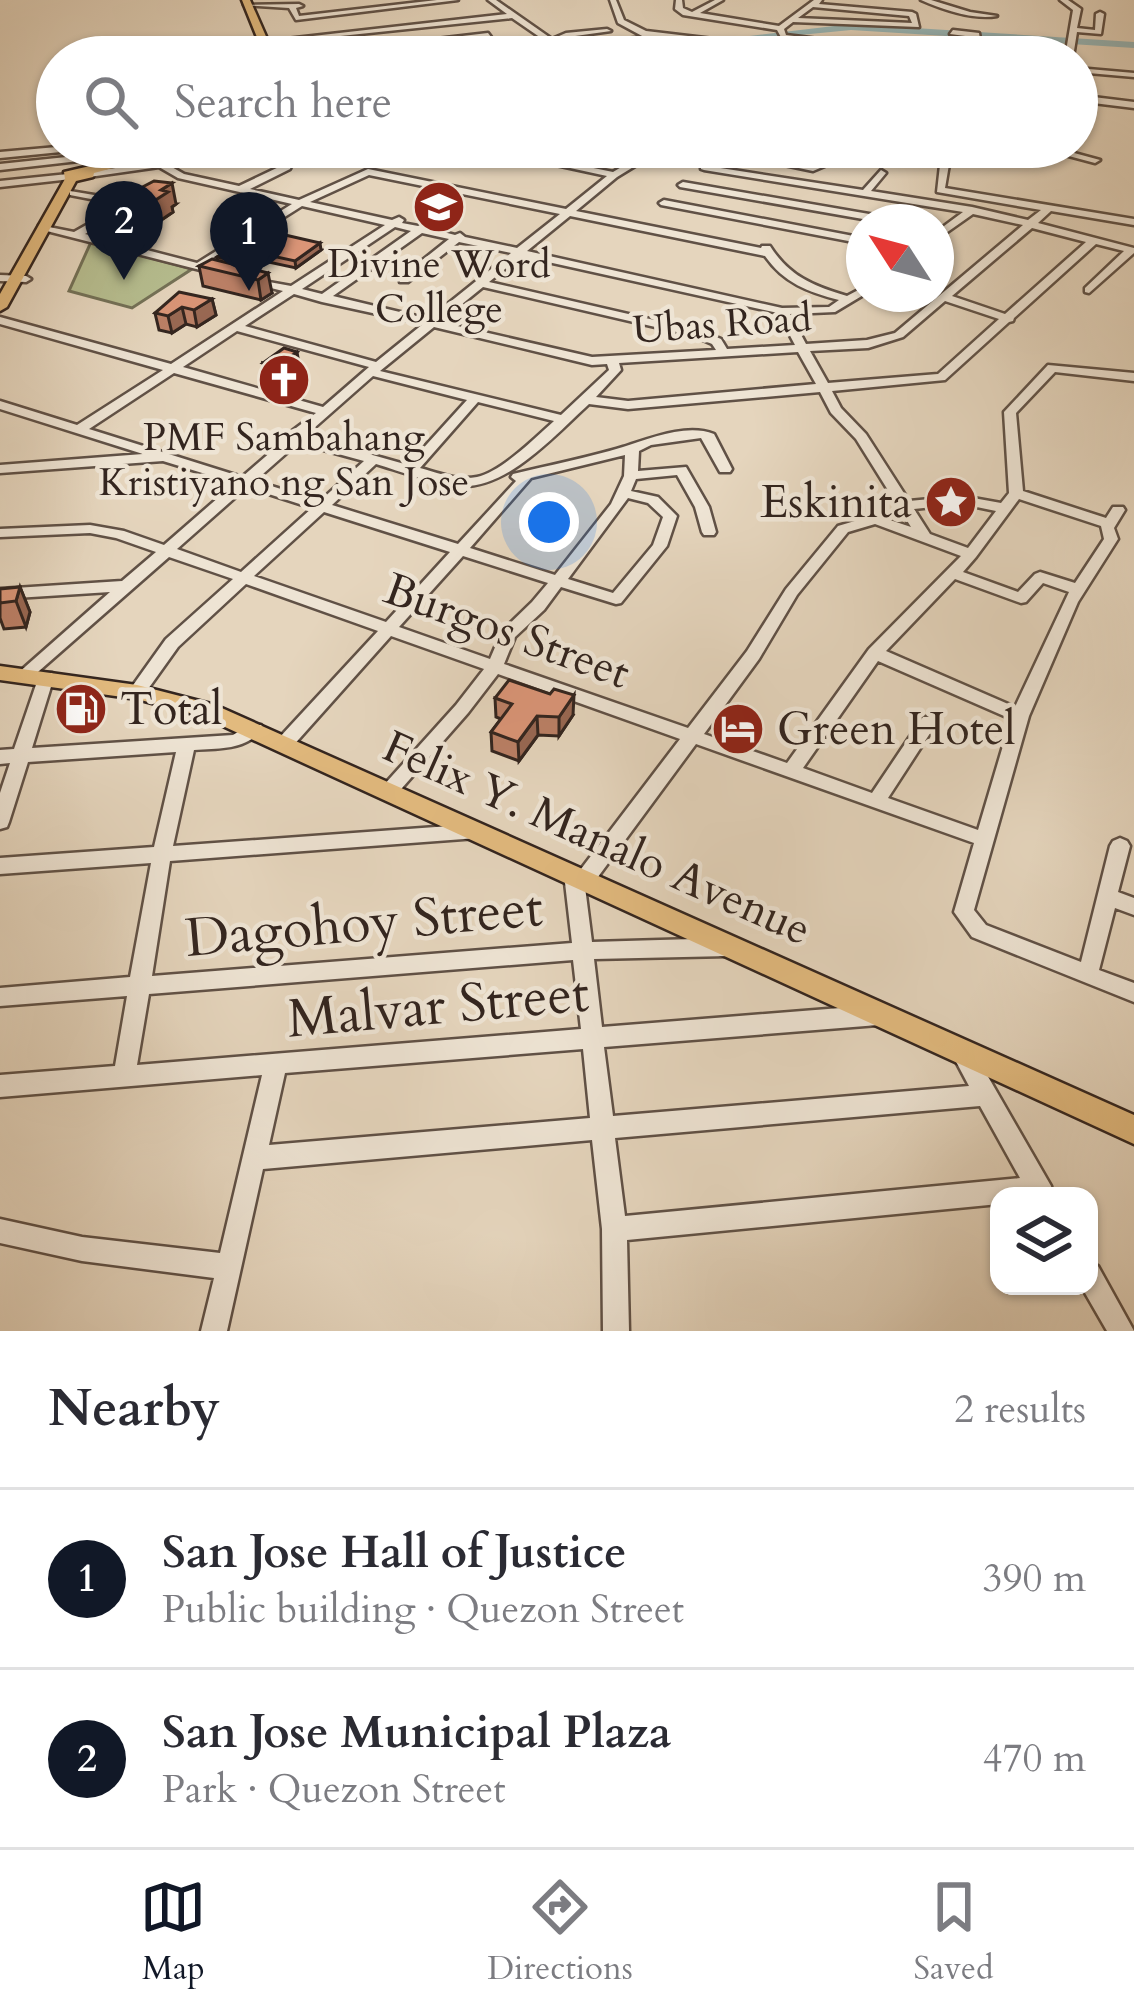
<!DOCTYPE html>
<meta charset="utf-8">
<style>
:root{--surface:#fff;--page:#f2f2f3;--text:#2b2b33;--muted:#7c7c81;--line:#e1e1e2;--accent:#111827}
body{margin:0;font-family:Cardo,serif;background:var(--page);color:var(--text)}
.controls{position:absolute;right:36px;bottom:36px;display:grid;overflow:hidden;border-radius:24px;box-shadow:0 3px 9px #0004}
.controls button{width:108px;height:108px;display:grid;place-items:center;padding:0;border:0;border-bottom:3px solid var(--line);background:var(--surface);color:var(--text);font:60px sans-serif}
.compass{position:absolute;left:846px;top:204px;width:108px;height:108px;border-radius:50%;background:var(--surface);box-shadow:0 3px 9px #0004;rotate:306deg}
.you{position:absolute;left:549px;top:522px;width:42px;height:42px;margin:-30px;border:9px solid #fff;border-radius:50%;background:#1a73e8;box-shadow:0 0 0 18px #1a73e833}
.badge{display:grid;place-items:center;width:78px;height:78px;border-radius:50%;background:var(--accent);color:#fff;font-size:39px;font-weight:700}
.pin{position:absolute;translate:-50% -99px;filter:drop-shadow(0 3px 6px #0008)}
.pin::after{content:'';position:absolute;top:63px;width:42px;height:36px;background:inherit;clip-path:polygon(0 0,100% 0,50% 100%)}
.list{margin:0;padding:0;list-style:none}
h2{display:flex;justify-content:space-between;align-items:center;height:156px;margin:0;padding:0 48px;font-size:51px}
h2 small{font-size:39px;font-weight:400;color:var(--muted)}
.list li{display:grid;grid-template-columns:78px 1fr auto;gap:36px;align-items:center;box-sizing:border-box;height:180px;padding:0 48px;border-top:3px solid var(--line)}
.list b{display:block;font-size:45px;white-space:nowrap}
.list p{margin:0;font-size:39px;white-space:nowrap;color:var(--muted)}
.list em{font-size:39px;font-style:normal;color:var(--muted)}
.icon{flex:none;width:66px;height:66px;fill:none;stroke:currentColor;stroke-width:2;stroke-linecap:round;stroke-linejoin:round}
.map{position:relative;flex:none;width:1134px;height:1331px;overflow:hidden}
.search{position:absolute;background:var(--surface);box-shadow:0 3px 9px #0004;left:36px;right:36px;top:36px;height:132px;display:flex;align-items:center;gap:30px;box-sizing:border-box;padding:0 42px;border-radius:66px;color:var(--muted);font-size:45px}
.sheet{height:516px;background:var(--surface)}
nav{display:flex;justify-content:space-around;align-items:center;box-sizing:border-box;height:168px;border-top:3px solid var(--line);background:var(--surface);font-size:33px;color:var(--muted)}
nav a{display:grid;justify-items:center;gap:6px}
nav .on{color:var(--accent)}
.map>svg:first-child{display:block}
.green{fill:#b6bd8f;stroke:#747157;stroke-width:3}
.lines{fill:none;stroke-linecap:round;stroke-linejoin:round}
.river{fill:#98b7b8;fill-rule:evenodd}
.minor-casing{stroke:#605146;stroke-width:5}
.major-casing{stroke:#33251f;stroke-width:5}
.minor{fill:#eee4d4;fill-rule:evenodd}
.major{fill:#e2ba7e;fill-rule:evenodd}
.wall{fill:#bb8066;stroke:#33251f;stroke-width:3}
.shaded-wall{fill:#996853;stroke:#33251f;stroke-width:3}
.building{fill:#da9577;stroke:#33251f;stroke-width:3}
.labels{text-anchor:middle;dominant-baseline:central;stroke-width:9;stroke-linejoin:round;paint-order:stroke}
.far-poi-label{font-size:39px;fill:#33251f;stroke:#eee4d4}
.far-street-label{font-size:39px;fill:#33251f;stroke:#eee4d4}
.poi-label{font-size:45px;fill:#33251f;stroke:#eee4d4;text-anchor:start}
.street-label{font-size:45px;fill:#33251f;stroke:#eee4d4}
.near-street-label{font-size:54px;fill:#33251f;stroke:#eee4d4}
</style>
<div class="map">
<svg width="1134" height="1331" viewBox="0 0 1134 1331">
<rect width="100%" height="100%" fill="#e5d5bd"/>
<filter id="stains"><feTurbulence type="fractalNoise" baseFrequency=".00167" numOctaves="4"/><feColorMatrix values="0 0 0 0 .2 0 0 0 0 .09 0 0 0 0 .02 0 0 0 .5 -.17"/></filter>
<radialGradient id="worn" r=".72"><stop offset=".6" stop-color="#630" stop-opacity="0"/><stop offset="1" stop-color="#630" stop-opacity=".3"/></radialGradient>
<!-- green -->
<path class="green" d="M91,242L192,269L132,308L69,291Z"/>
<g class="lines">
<!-- river -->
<path class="river" d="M851,24L1134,42V48L851,30L738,41L733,38Z"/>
<!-- minor casing -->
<g class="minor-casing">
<path id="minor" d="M437,0H458L296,20L289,8L244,5L299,4L303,6L296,8L299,16Z
M488,0H496L552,39L566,33L607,29L611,31L568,37L557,42L562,46L644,37L618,23L610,0H616L624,20L646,31L747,43L743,45L652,36V57H606L644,51V42L567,50L577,57H568L563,53L508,57L557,49L512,18L264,44L260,42L507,14Z
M676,0H682L683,8L692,12L715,0H723L700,13L779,26L814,0H822L819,4L912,12L916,14L919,27L793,22L784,29L786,35L964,57H940L789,40L771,57H763L782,39L777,30L683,15L675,9ZM813,7L909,16L912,23L798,18Z
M921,0H931L970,12L997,16C972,20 944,10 921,0Z
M1060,0H1068L1081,9L1077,28L1095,30L1096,14L1100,12L1104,14L1101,34L1077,32L1073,57H1065L1073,10Z
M953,30L979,33L983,57H975L973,37L950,34Z
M488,33L491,37L355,51L351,49Z
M1077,68L1134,73V77L1077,72Z
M1077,95L1134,102V108L1077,101Z
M1077,110L1085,113L1077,123Z
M57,147H86L81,150L0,158V152Z
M396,147H448L443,150L294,158L290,169L250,189L299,200L368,169L566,209L607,176L473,147H491L613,172L655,147H666L617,177L576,211L761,248L762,246H770C789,276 813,286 847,296L864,287L865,294L835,312L790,314L806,344L867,340L895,333L1023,225L973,214L936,240V232L963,212L704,170L701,169V165L863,190L881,170L886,173L871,191L972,207L1028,220L1041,210L937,192L942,147H952L945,188L1134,219V225L1051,211L1038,223L1134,248V253L1089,293L1085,292V288L1124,251L1096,244L1014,318L1013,321L1009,322L945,380L832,391L841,408L866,434L909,501L962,496L1001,503L1009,493L1004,412L1048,365L1134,373V381L1055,372L1016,413L1023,491L1106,518L1113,507H1123L1125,510L1114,528L1118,539L1078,602L1029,716L974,910L986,925L1081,962L1110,846L1113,841L1120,838L1127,841L1130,846L1118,892L1134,898V915L1115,908L1099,970L1134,983V1002L972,937L954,912L974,843L696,744L592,885L585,887L592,942L728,938L735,941L738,947L735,953L728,956L594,959L602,1027L878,1005L886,1008L889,1015L886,1022L878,1025L604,1047L613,1116L969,1086L952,1054L955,1047L963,1044L971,1047L1051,1186L1053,1196H999V1204L627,1240L629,1331H603L602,1229L592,1140L263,1169L227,1331H201L214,1278L82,1261L0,1243V1219L82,1237L220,1253L262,1075L0,1097V1075L115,1066L127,996L0,1006V988L130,977L151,863L0,874V858L154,847L176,752L28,762L9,822L7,827L0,829V793L10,763L0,764V750L14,749L40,673H52L54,677L32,748L233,735L249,725H261L264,729C244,750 222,748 194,750L173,846L477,824L484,826L486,831L484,836L477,838L170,861L152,976L572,943L564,874L567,868L574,866L581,869L680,739L498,674L468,713L395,796H383L380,791L383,786L456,705L484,669L391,636L291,748H279L276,743L279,738L378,631L246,584L178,647L143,696H131L129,692L131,688L166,639L233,579L169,557L31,678L25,680L17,674L110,592L0,599V589L122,581L156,552L116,538L90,533L0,537V529L90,525L124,531L164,545L235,483L163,461L0,473V465L143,454L0,409V401L77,425L163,370L0,324V317L171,364L283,291L247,282V278L291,286L385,225L302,206L207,266L224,270V274L220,275L39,229V225L74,232L122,205L70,195V191L130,201L135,204L131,208L85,234L197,263L292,204L178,178L159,167L89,177L84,174L86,172L152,163L142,156L147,153L162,161ZM285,159L283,165L239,186L184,174L170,166ZM369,175L560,214L517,248L465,237L460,233L455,235L428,228L430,226L425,223L418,226L402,223L404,220L399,217L392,220L310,202ZM570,216L765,256C784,283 808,292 839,300L829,307L782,308L527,251ZM395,227L411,231L322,294L302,289ZM1032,228L1086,242L1005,314L952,296ZM422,233L449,239L400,278V282H408L459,242L511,253L429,319L333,296ZM521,256L778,313L795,345L727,349L721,339L702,331L489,282ZM483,287L694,336L712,344L716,350L592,357L440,322ZM294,294L322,302L423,324L376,362L245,326ZM945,301L999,319L938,374L828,383L810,351L868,348L903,337ZM434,327L592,365L607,364L609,370L561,415L380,371ZM237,331L369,367L323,407L183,367ZM798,352L816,384L628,401L596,397L621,370L619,363ZM174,373L316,413L288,434L287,438L242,477L89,429ZM373,376L467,400L408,465L305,436ZM820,392L831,413L856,439L911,527L875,515L838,526L786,589L747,651L688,728L504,664L515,637L544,610L561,587L616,604L621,603L667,546L677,516L658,497L631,491L636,479L677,475L695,507L702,532L704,535H714L716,532L709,507L686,467L638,471L639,451L651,445L701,438L720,472H730L732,469L714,434C686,423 649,439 623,447C587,458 550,465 513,474L511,477L516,481L458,544L332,505L376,464C402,472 431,483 458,486C507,490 555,435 589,404L628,409ZM478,402L554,421C535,438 501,472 477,477C458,481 438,473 420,468ZM298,443L364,461L320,501L255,481ZM625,455L624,476L611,504L555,575L470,548L531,478ZM247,487L312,508L241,572L177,549ZM628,498L648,503L663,517L653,545L613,593L568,579ZM1019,499L1101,526L1104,539L1075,583L1040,572L1035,574L1018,592L963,572L976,557ZM962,504L996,511L968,548L930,534L914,509ZM324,512L450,552L386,622L254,576ZM875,524L961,556L869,649L787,763L704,734L759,659L797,595L848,532ZM463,556L548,583L532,602L502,631L490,659L399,627ZM955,579L1021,603L1026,602L1043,583L1069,592L1015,707L886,651ZM878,661L1011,719L978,830L888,798L938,721L935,717H923L872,793L803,768ZM573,960L581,1029L137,1065L149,994ZM583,1049L590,1118L269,1145L285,1073ZM980,1106L1020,1178L625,1216L615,1138Z
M698,147H717L812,165L851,149L889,147L853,154L813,171Z
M1035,147H1052L1100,160L1095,163Z
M76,156L81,159L79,161L0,170V164Z
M68,174L73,177L71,179L0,187V181Z
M683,182L898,219L903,222H880L680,187L678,185Z
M664,200L864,238V244L661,205L659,203Z
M0,275L26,276L31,279L26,282L0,281Z
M1089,1262L1098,1266L1134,1331H1107L1081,1286H1089Z"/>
</g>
<!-- major casing -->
<g class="major-casing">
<path id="major" d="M242,0H250L275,57H265Z
M172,147H192L94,173L93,177L76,181L7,307L0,311V294L65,179L64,172Z
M0,666L137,685L215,705L1134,1115V1144L201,716L137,699L0,680Z"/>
</g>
<!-- minor -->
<use href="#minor" class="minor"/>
<!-- major -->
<use href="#major" class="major"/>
</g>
<!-- wall -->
<path class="wall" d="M176,204L172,207L173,212L145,231L132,234L113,230L108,209V205Z
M253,244L321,250L296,268L264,261L252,269L272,293L261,300L203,286L199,266L217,260V257Z
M212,299L216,315L197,327L186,324L172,333L159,330L155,313Z
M263,363L301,375L281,390L268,386Z
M20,587L30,612L26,627L4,629L0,618V589Z
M94,693L96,699L78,721L65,718L63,712Z
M495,698L573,715L559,736L538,735L519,761L492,751L491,732L501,719L496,717Z"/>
<!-- shaded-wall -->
<path class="shaded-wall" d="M172,183L176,204L172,207L173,212L145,231L132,234L126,213Z
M320,243L321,250L296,268L295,261Z
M263,254L264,261L247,272L246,264Z
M268,273L272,293L261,300L258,280Z
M212,299L216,315L197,327L194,310Z
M182,307L186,324L172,333L168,316Z
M297,352L301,375L281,390L277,366Z
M20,587L30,612L26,627L16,601Z
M94,693L96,699L78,721L76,715Z
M574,695L573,715L559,736V717Z
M537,716L538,735L519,761L518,742Z"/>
<!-- building -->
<path class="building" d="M154,181L172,183L161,190L168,192L140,210L126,213L108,209L113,206L108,205Z
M272,232L320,243L295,261L263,254L246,264L217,257L241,242L253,244Z
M212,259L268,273L258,280L199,266Z
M179,292L212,299L194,310L182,307L168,316L155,313Z
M284,348L297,352L277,366L263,363Z
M20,587L16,601L0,603V589Z
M509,680L550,694L554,689L574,695L559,717L537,716L518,742L491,732L512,704L495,698Z
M81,690L94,693L76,715L63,712Z"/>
<!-- icons -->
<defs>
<g id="university-disc" transform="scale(2.7)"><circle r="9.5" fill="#8f2418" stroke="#eee4d4"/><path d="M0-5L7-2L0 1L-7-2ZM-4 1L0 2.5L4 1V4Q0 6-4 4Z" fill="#fff"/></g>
<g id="church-disc" transform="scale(2.7)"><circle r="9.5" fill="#8f2418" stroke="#eee4d4"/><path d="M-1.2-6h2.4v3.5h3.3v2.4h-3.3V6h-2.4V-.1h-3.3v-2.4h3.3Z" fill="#fff"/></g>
<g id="sight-disc" transform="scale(2.7)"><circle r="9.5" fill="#8f2418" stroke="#eee4d4"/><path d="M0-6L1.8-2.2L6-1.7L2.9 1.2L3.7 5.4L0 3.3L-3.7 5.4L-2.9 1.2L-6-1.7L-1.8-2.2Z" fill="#fff"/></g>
<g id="fuel-disc" transform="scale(2.7)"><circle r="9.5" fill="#8f2418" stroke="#eee4d4"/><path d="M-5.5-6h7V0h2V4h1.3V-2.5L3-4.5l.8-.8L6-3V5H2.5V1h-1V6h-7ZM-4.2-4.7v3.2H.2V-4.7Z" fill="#fff"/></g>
<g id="hotel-disc" transform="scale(2.7)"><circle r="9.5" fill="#8f2418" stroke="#eee4d4"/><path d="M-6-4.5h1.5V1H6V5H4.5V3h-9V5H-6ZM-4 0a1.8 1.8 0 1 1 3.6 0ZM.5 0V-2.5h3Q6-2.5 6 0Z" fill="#fff"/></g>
</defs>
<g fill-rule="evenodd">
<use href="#university-disc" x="439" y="207"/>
<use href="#church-disc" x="284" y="380"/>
<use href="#sight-disc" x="951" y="502"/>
<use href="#fuel-disc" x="81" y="709"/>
<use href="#hotel-disc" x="738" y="729"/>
</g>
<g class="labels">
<!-- far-poi labels -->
<g class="far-poi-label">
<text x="439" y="264">Divine Word<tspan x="439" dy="45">College</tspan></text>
<text x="284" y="437">PMF Sambahang<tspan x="284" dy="45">Kristiyano ng San Jose</tspan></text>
</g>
<!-- far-street labels -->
<g class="far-street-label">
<text transform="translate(722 324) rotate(-4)">Ubas Road</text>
</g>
<!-- poi labels -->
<g class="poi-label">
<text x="912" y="502" text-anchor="end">Eskinita</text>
<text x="120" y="709">Total</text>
<text x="777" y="729">Green Hotel</text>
</g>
<!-- street labels -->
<g class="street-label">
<text transform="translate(507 631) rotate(20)">Burgos Street</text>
<text transform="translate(597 838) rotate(24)">Felix Y. Manalo Avenue</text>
</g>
<!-- near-street labels -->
<g class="near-street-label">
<text transform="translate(364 924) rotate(-5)">Dagohoy Street</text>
<text transform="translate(438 1007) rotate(-5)">Malvar Street</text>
</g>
</g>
<rect width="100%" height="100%" filter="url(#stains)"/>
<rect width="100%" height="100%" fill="url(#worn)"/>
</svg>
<div class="controls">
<button><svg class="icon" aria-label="layers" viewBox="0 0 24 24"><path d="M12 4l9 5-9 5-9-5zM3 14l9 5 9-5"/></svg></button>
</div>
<svg class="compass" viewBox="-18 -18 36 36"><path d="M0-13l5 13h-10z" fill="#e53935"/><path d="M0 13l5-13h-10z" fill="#7c7c81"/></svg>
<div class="you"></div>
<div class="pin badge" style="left:249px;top:291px">1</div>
<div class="pin badge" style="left:124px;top:280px">2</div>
<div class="search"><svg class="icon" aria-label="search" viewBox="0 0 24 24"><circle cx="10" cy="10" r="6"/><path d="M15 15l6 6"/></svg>Search here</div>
</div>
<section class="sheet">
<h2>Nearby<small>2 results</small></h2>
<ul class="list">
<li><span class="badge">1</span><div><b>San Jose Hall of Justice</b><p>Public building · Quezon Street</p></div><em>390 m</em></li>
<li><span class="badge">2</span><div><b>San Jose Municipal Plaza</b><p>Park · Quezon Street</p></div><em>470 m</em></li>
</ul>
</section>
<nav>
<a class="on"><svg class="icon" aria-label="map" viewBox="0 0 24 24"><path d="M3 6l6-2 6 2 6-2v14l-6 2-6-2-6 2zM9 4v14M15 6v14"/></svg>Map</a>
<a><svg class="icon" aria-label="directions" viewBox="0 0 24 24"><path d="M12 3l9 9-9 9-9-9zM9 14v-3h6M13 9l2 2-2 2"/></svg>Directions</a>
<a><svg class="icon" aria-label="saved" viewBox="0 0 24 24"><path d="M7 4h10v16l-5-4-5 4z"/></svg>Saved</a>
</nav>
